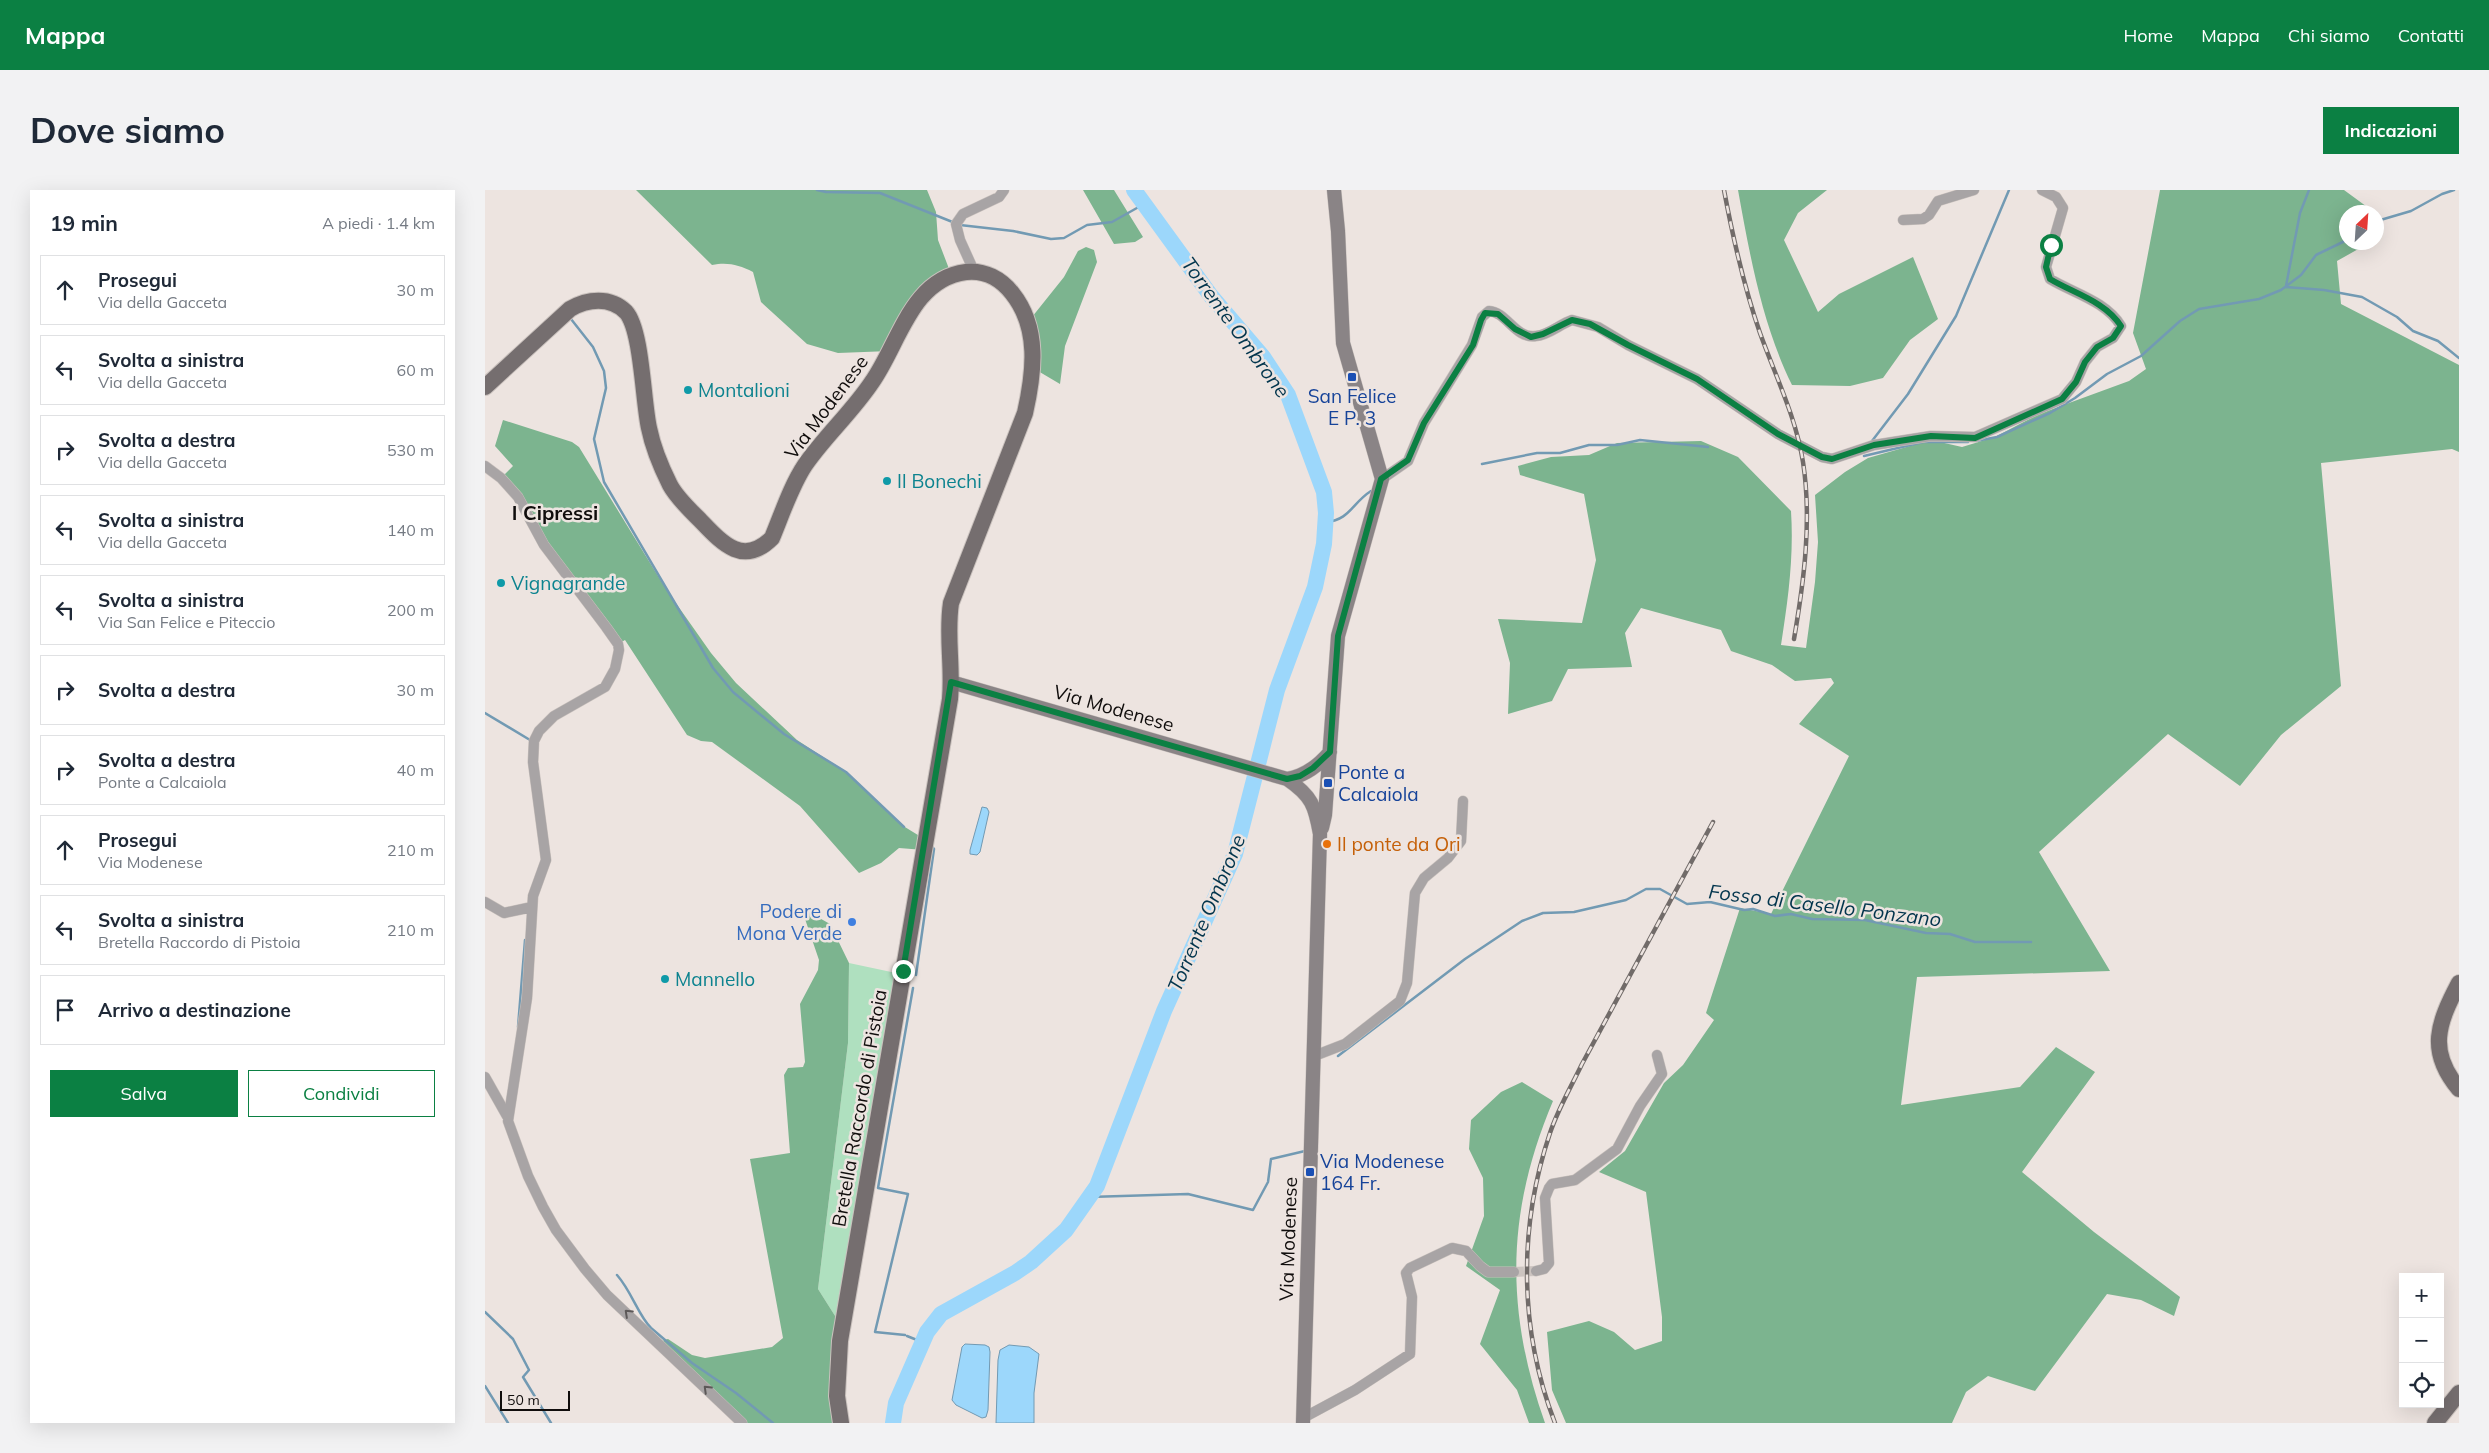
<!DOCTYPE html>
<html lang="it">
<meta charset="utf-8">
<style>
:root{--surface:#fff;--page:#f2f2f3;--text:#1f2937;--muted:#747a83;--line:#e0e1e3;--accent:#0b8043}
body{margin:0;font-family:Mulish,sans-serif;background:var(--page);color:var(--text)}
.controls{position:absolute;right:15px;bottom:15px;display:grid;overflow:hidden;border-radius:0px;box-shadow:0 5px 20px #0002}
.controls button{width:45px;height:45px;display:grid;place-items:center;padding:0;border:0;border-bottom:1px solid var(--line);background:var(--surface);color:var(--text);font:25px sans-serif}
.compass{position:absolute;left:1854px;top:15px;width:45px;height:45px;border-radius:50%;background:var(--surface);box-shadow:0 5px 20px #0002;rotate:25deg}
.scale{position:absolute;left:15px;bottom:12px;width:70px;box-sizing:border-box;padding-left:5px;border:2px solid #100d0c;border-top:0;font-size:14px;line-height:18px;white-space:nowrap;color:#100d0c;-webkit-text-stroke:4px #ede4e0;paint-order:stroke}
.stop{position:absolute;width:15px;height:15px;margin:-11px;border:4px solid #0b8043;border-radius:50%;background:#fff}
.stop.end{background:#0b8043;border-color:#fff;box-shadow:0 1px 5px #0008}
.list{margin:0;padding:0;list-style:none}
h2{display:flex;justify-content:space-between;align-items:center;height:65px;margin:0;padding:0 20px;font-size:21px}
h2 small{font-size:16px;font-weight:400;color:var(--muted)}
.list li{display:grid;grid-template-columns:32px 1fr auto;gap:15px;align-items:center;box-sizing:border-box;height:70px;margin:0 10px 10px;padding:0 10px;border:1px solid var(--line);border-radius:0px}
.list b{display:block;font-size:19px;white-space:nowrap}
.list p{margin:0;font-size:16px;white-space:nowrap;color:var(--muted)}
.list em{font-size:16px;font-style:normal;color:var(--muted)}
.actions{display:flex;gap:10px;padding:15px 20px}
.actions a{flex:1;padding:11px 0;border:1px solid var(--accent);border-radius:0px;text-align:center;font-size:18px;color:var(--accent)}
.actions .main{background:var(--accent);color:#fff}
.icon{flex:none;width:28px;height:28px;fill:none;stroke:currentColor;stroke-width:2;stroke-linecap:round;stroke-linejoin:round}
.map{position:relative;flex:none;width:1974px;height:1233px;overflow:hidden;border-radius:0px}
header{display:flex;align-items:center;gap:30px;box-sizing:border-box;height:70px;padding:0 25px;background:var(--accent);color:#fff}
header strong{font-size:24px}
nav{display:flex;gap:28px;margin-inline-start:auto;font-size:18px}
.intro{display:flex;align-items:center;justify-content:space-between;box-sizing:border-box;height:120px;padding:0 30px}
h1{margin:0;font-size:35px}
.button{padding:12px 22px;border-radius:0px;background:var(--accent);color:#fff;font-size:18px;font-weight:700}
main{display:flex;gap:30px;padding:0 30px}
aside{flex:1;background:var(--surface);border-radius:0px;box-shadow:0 5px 20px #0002}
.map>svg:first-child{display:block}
.green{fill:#afe0bf}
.forest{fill:#7cb48f}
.water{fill:#9cd7fb;stroke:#729ab3}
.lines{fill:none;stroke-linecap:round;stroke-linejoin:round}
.stream{stroke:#729ab3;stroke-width:2.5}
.river{stroke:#9cd7fb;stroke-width:16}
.street-tunnel{stroke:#ccc4c0;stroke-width:10;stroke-dasharray:10 5;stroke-linecap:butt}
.street-casing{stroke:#cac2be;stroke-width:11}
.secondary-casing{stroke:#cac2be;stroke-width:15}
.primary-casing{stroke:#cac2be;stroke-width:18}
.street{stroke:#a8a4a5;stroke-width:10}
.secondary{stroke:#8a8486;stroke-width:14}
.primary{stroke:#756e6f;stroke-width:16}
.rail-casing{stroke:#716b69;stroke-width:4.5}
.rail{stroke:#ede4e0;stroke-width:2.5;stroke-dasharray:8;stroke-linecap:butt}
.oneway{stroke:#5c5858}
.route{stroke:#0b8043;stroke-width:6}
.transit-dot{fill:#1a4fb4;stroke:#ede4e0;stroke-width:2}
.culture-dot{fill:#0f9aa8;stroke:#ede4e0;stroke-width:2}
.food-dot{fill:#e8710a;stroke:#ede4e0;stroke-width:2}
.shop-dot{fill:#3f7fe0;stroke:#ede4e0;stroke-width:2}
.labels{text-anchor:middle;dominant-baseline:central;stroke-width:5;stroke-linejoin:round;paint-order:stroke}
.culture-label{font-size:19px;fill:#0d838f;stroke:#ede4e0;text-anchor:start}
.transit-label{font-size:19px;fill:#164399;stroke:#ede4e0;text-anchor:start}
.street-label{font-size:19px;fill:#100d0c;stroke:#ede4e0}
.food-label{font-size:19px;fill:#c56008;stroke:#ede4e0;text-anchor:start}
.shop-label{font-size:19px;fill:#366cbe;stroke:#ede4e0;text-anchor:end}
.water-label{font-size:20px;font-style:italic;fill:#02354d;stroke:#ede4e0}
.neighbourhood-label{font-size:20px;font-weight:bold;fill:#100d0c;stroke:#ede4e0}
</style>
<header>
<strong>Mappa</strong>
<nav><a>Home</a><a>Mappa</a><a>Chi siamo</a><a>Contatti</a></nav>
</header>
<div class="intro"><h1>Dove siamo</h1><a class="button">Indicazioni</a></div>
<main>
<aside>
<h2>19 min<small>A piedi · 1.4 km</small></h2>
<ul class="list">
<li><svg class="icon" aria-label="ahead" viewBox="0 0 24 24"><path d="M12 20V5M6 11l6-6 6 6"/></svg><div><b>Prosegui</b><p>Via della Gacceta</p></div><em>30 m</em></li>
<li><svg class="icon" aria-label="left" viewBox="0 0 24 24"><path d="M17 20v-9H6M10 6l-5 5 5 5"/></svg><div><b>Svolta a sinistra</b><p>Via della Gacceta</p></div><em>60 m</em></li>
<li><svg class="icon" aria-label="right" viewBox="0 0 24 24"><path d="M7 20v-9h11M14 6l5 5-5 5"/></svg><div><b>Svolta a destra</b><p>Via della Gacceta</p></div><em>530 m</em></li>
<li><svg class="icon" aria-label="left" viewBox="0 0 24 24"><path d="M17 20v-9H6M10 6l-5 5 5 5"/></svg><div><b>Svolta a sinistra</b><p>Via della Gacceta</p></div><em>140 m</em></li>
<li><svg class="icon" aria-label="left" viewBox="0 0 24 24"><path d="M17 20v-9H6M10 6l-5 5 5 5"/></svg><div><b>Svolta a sinistra</b><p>Via San Felice e Piteccio</p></div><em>200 m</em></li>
<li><svg class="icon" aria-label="right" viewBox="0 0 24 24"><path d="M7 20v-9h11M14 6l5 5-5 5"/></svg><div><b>Svolta a destra</b></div><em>30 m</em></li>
<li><svg class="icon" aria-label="right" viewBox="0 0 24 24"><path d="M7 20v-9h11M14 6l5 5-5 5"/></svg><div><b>Svolta a destra</b><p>Ponte a Calcaiola</p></div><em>40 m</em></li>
<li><svg class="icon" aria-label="ahead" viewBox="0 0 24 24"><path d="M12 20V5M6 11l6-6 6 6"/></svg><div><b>Prosegui</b><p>Via Modenese</p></div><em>210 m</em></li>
<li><svg class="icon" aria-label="left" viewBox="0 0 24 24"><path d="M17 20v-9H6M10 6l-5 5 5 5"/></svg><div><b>Svolta a sinistra</b><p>Bretella Raccordo di Pistoia</p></div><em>210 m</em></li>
<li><svg class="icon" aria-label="arrive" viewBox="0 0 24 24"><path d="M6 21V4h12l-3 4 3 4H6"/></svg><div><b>Arrivo a destinazione</b></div></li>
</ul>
<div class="actions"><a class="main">Salva</a><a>Condividi</a></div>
</aside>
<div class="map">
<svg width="1974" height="1233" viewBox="0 0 1974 1233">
<rect width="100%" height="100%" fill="#ede4e0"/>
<!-- green -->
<path class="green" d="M364,773L411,783L352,1129L333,1099L363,853Z"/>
<!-- forest -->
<path class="forest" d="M151,0H442L451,22L453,50L466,84L452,93L405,161L353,163L322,154L276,112L268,82C254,75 243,72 227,75Z
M598,0H629L658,47L650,52L629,54Z
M1253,0H1342L1313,23L1299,50L1333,122L1354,104L1428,67L1453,129L1425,150L1398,188L1365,196L1307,195C1277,134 1265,66 1253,0Z
M1675,0H1859L1889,22H1862V52L1884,53L1852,71L1856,114L1974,175V262L1967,259L1836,273L1856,496L1796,545L1755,596L1683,544L1554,662L1625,781L1432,787L1416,915L1535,897L1571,857L1610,882L1537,982L1609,1042L1695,1107L1689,1126L1656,1110L1622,1104L1550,1201L1503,1186L1481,1202L1467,1233H1081L1067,1200L1062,1142L1104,1131L1129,1142L1150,1160L1177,1151V1127L1161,1002L1114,982L1140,961L1179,893L1198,875L1229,830L1221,823L1255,718L1286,724L1364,566L1314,534L1349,493L1346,488L1310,491L1287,475L1246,461L1236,440L1156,418L1140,443L1147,477L1083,479L1067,511L1023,524L1025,473L1013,429L1097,433L1111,370L1099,304L1035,285L1033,276L1066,267L1104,265L1132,253L1216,251L1253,267L1306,321C1309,367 1303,410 1296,455L1321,458L1330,392L1333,352L1330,305L1360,282L1383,268L1446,250L1477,257L1510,247L1554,224L1644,191L1661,179L1648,143Z
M601,57L609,60L612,72L580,156L575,194L553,181L547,127L579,87L593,61Z
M18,230L87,252L94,257L181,399L226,463L251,493L312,550L361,582L415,634L441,650L439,660L414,658L396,673L374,683L315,616L227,552L216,551L202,545L140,450L133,454L16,288L28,276L10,256Z
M322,721L345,734L364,773L363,853L333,1099L352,1129L350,1233H255L174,1155L179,1150L183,1149L207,1165L220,1168L287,1157L298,1148L265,969L305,963L299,885L303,878L318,877L320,872L315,814L333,780L334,770L319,726Z
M1037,892L1068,911C1021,1022 1020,1120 1060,1233H1044L1032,1200L995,1154L1015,1100L981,1076L999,1026L998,988L984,959L986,930L1016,902Z"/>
<!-- water -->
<path class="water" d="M497,617L502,618L504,622L495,662L492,665L485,664V660Z
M480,1154L500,1155L504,1157L505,1162L503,1220L501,1227L497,1228L471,1215L467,1210L477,1157Z
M524,1155L544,1157L554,1164L549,1203V1233H511L513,1170L515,1160Z"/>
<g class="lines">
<!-- stream -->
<path class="stream" d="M332,0L341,2L395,3L470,33
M1892,31L1926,21L1957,4L1969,0
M475,35L528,41L566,49L579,48L602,35L627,32L659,14
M1801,96L1815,23L1824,0
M1800,97L1839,100L1877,107L1912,127L1928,141L1953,151L1974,168
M86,129L108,157L119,181L121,198L109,249L119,292L228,478L248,502L299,544L361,582L419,637
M1387,251L1423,204L1471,126L1524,0
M1491,251L1512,247L1565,223L1590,208L1622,184L1656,166L1695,131L1714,119L1774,109L1796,100L1816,85L1831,65L1862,50
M1379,266L1438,252H1483
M997,274L1052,263H1075L1104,255H1132L1155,250L1223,257
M841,332C865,330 867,313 886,301
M0,523L45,550
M431,785L449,659L446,655
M33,837L40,750
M853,866L980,769L1037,731L1058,723L1089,722L1141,710L1161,699H1175L1202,714L1225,712L1259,720L1268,719L1290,726L1306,724L1327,729L1380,730L1441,743L1465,744L1490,752H1546
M604,1007L703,1004L768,1020L783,992L786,969L820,961
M132,1085C147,1102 153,1125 166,1138L207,1173L251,1203L288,1233
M0,1122L28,1149L44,1180L38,1187L66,1233
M420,1145L390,1142L423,1004L393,998L428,798
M422,1146L437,1152
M0,1196L23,1233"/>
<!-- river -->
<path class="river" d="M408,1233L411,1213L442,1142L456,1124L530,1083L546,1072L581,1040L612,996L679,821L750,664L792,500L830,397L839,354L841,323L839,302L803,205L778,167L726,106L649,0"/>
<!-- street-tunnel -->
<path class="street-tunnel" d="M1029,1082L1051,1081"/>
<!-- street casing -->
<g class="street-casing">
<path id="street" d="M1418,30L1438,29L1444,25L1453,11L1489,0
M489,81L475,50L471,34L478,24L514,7L519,0
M0,276L16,288L33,307L59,355L121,437L133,454L134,460L130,479L120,497L69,526L54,541L49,551L48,572L61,670L48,706L42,808L23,931L43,986L58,1017L71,1040L100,1079L122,1105L257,1233
M897,289L923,271L939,233L987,155L997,127L1004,121C1022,122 1030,149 1051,146C1064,145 1075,134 1087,130L1113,137L1143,155L1212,189L1293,244L1337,267L1347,269L1389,255L1446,246L1490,247L1577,209L1591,192L1600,172L1612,157L1628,148L1636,136C1621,111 1588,103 1565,89L1561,77L1578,18L1571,7L1557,0
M0,712L19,723L47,717
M829,866L860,854L915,811L922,793L930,703L939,688L963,668L976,651L978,611
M0,887L22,926
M1051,1081L1059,1079L1064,1073L1060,1008L1064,998L1067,994L1090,990L1132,959L1155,916L1177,884L1172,865
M818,1228L870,1200L925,1164L927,1107L921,1083L925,1078L967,1058L981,1061L995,1076L1003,1082H1029"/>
</g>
<!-- secondary casing -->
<g class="secondary-casing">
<path id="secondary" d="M466,492L802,589C827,606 830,616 835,644L818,1233
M802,589C820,586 834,575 845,562
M837,638L840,625L853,446L897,289L858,153L853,41L849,0"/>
</g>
<!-- primary casing -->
<g class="primary-casing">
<path id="primary" d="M0,197L85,119C102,109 125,106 141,122C157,140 158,212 164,238C168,258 176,277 185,295C192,308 205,320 215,330C237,353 258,377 287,348C297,324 306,296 320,275C340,246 367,222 387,192C414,154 426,89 481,82C500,80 516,89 527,103C555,138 549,183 540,223L466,413C461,445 468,476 465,509L355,1151L352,1206L356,1233
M1974,793C1953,833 1942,861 1974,899
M1950,1233L1974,1203"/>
</g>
<!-- street -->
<use href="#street" class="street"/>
<!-- secondary -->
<use href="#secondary" class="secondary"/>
<!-- primary -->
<use href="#primary" class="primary"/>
<!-- rail casing -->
<g class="rail-casing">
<path id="rail" d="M1239,0C1248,48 1259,97 1275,143C1290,185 1311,227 1318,272C1327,330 1319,391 1309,449
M1070,1233C1034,1140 1033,1038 1065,943C1073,919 1086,897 1097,874L1228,632"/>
</g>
<!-- rail -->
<use href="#rail" class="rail"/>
</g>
<!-- one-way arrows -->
<defs><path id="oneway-chevron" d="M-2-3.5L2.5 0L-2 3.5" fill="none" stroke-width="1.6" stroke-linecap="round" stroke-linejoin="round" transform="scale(1.25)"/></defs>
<g class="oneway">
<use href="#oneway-chevron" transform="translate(143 1123) rotate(-137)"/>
<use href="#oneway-chevron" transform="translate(222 1199) rotate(-136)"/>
</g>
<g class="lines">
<!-- route -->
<path class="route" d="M418,781L466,492L802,589L815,586L828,578L845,562L853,446L896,289L923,270L939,233L988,155L996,130L1000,123L1013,124L1030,139L1046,147L1058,144L1087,130L1105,134L1143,155L1212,189L1293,244L1337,267L1347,269L1389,255L1446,246L1490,248L1577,209L1591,192L1600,172L1612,157L1628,148L1636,136C1620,111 1588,103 1565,89L1561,77L1566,55"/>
</g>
<!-- markers -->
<g class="transit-dot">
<rect x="862" y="182" width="10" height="10" rx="2.5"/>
<rect x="838" y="588" width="10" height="10" rx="2.5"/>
<rect x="820" y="977" width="10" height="10" rx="2.5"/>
</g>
<g class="culture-dot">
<circle cx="203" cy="200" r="5"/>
<circle cx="402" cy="291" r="5"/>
<circle cx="16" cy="393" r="5"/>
<circle cx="180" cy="789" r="5"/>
</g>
<circle class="food-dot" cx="842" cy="654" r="5"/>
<circle class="shop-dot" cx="367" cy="732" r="5"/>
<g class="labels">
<!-- culture labels -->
<g class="culture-label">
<text x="213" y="200">Montalioni</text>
<text x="412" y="291">Il Bonechi</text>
<text x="26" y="393">Vignagrande</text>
<text x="190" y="789">Mannello</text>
</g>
<!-- transit labels -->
<g class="transit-label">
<text x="867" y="206" text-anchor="middle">San Felice<tspan x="867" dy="22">E P. 3</tspan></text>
<text x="853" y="582">Ponte a<tspan x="853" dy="22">Calcaiola</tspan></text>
<text x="835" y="971">Via Modenese<tspan x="835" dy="22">164 Fr.</tspan></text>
</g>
<!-- street labels -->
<g class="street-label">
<text transform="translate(341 217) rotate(-53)">Via Modenese</text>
<text transform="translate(629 518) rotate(16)">Via Modenese</text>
<text transform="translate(374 918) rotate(-80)">Bretella Raccordo di Pistoia</text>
<text transform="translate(803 1049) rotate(-88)">Via Modenese</text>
</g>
<!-- food labels -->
<g class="food-label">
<text x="852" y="654">Il ponte da Ori</text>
</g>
<!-- shop labels -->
<g class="shop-label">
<text x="357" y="721">Podere di<tspan x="357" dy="22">Mona Verde</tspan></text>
</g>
<!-- water labels -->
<g class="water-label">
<text transform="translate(751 137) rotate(54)">Torrente Ombrone</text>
<text transform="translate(1340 715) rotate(7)">Fosso di Casello Ponzano</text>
<text transform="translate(721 723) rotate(-67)">Torrente Ombrone</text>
</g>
<!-- neighbourhood labels -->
<g class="neighbourhood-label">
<text x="70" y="322">I Cipressi</text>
</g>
</g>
</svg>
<div class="controls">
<button>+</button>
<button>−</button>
<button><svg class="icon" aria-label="locate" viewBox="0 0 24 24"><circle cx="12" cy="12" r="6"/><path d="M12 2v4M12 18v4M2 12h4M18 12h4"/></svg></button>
</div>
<svg class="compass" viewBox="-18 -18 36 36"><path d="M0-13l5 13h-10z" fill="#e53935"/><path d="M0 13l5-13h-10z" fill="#747a83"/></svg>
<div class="scale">50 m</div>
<div class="stop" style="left:1566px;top:55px"></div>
<div class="stop end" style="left:418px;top:781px"></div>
</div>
</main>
